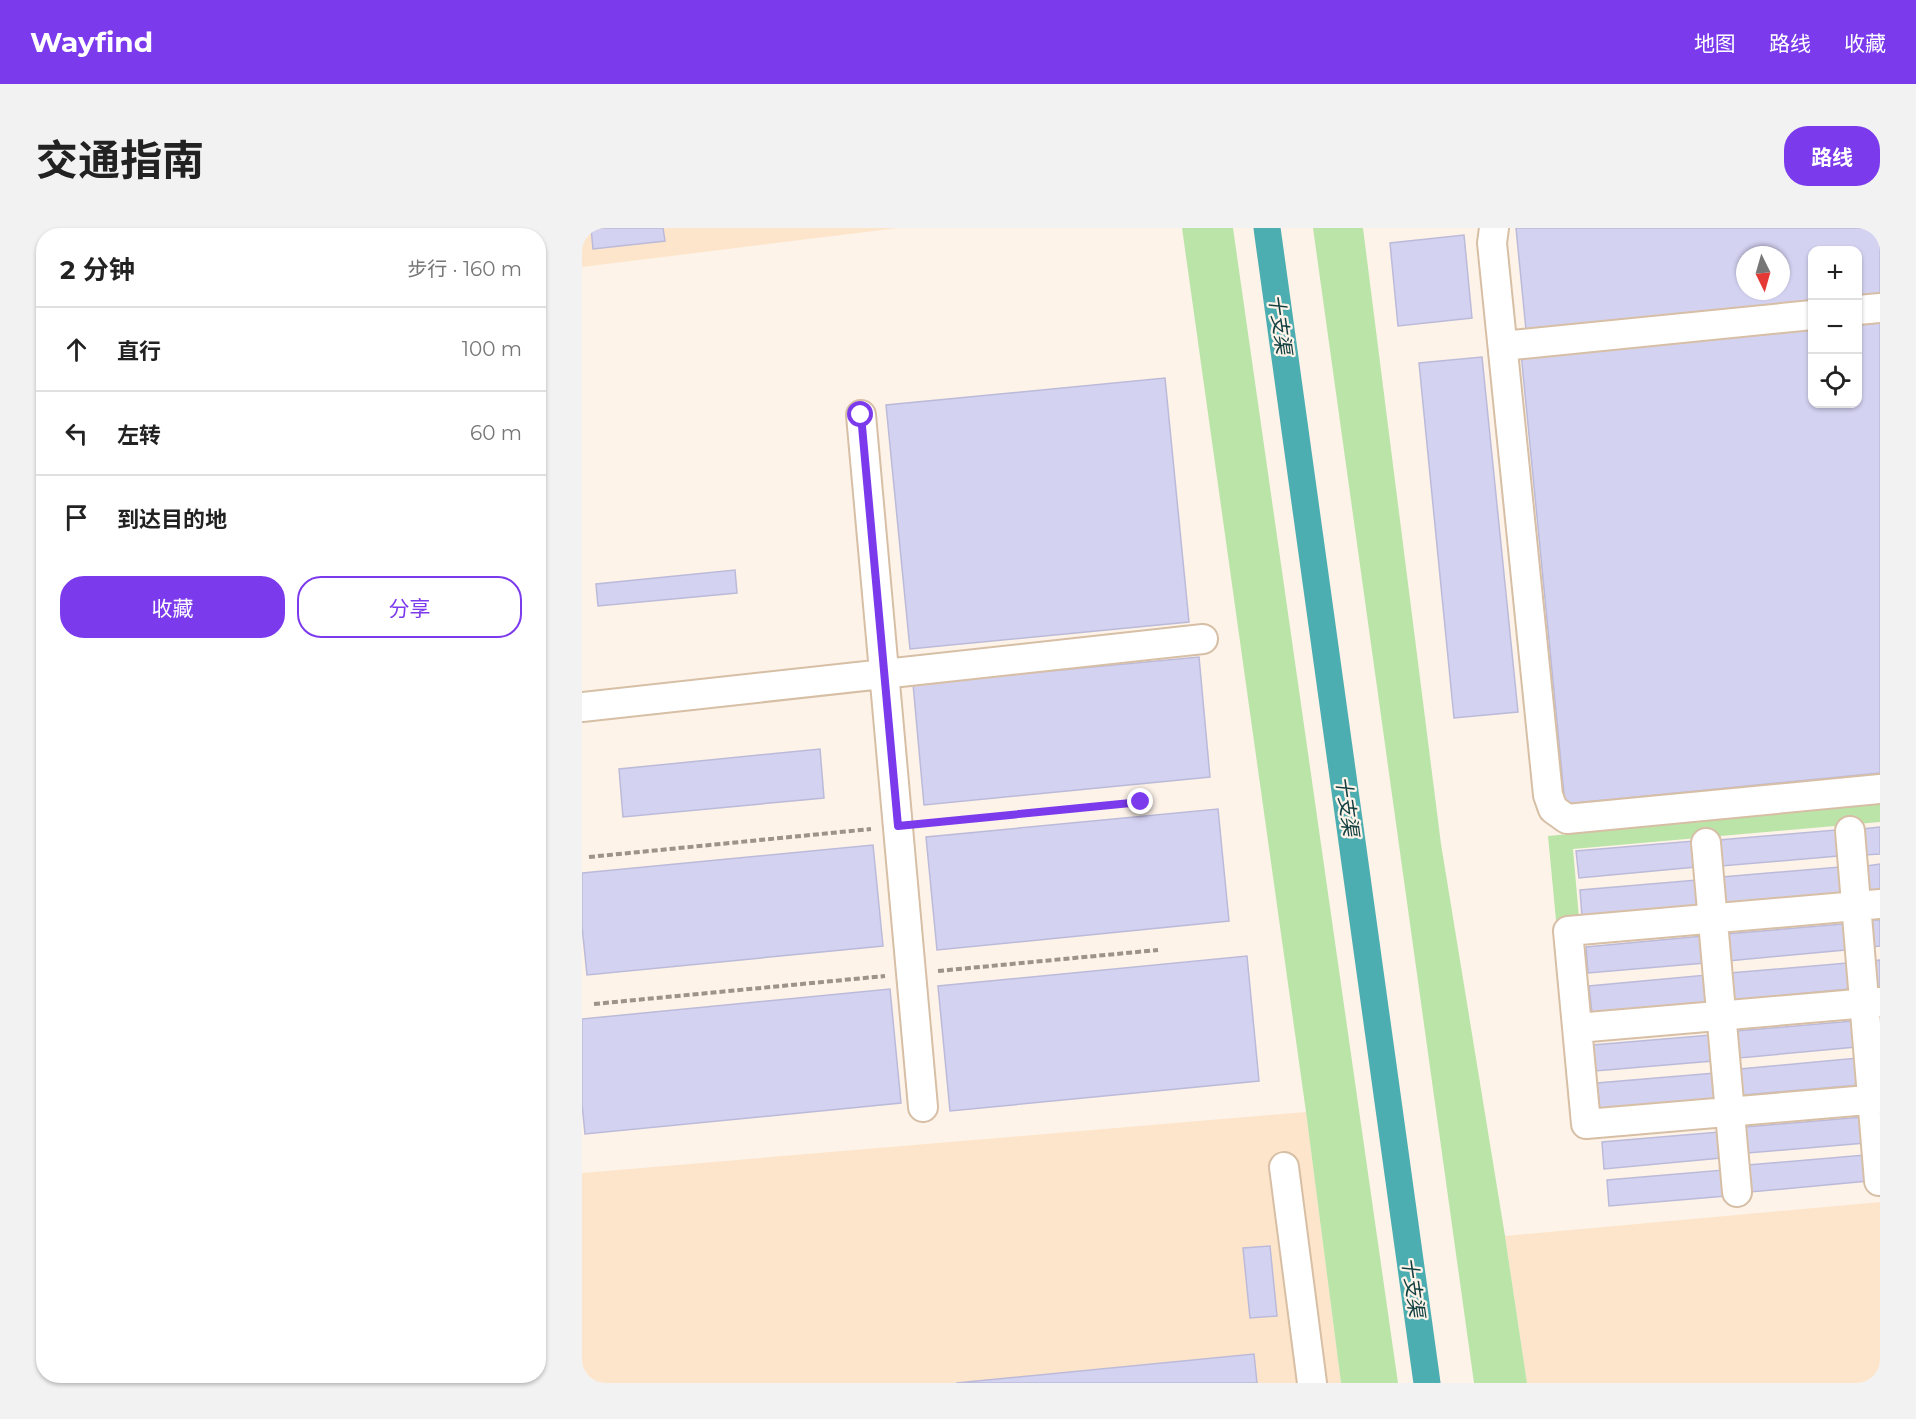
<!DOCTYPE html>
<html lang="zh">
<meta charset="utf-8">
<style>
:root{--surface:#fff;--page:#f2f2f2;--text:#222;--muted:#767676;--line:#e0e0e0;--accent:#7c3aed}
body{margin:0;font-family:Montserrat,"Noto Sans SC",sans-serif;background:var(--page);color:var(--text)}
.controls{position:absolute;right:18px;top:18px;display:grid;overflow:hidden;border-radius:12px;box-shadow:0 2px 4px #0004}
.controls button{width:54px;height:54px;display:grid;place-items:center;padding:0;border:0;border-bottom:2px solid var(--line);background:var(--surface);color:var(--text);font:30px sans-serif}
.compass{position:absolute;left:1154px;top:18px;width:54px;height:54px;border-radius:50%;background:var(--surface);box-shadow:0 2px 4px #0004;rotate:175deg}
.stop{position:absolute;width:18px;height:18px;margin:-14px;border:4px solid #7c3aed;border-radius:50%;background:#fff}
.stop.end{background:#7c3aed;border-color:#fff;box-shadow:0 2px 6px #0008}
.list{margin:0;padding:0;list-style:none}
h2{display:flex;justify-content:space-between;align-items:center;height:78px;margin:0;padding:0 24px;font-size:26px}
h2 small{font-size:20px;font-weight:400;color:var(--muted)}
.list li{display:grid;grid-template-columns:39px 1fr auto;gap:18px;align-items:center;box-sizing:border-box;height:84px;padding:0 24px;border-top:2px solid var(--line)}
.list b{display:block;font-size:22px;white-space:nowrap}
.list em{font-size:20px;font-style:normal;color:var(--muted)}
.actions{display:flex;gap:12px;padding:18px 24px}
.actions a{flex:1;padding:14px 0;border:2px solid var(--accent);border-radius:24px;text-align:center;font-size:21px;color:var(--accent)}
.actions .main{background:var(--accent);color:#fff}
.icon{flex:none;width:33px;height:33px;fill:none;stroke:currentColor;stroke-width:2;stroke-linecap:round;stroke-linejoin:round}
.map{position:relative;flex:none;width:1298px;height:1155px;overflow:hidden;border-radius:24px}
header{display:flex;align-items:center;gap:36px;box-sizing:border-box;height:84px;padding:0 30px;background:var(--accent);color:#fff}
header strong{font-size:28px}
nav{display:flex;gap:33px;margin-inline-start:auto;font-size:21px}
.intro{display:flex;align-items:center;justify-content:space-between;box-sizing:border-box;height:144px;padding:0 36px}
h1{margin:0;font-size:42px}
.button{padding:15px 27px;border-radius:24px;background:var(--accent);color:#fff;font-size:21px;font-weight:700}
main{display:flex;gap:36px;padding:0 36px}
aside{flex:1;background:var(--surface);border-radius:24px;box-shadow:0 2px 4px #0004}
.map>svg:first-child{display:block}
.built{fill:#fde5cb}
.green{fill:#bbe4a9}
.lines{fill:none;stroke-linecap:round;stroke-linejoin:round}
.canal{stroke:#4daeb1;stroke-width:27}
.building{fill:#d4d2f1;stroke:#bcbad9;stroke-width:1.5;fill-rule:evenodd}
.minor-casing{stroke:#d7bfa6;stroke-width:32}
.path{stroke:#9d9389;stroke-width:4;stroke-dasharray:6 3;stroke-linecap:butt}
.minor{stroke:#fff;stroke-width:28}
.route{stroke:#7c3aed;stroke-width:8}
.labels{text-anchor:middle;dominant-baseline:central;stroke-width:4.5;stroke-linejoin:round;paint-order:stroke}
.water-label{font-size:20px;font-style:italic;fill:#124041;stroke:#fdf3e9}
</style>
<header>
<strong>Wayfind</strong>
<nav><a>地图</a><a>路线</a><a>收藏</a></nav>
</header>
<div class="intro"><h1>交通指南</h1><a class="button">路线</a></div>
<main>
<aside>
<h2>2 分钟<small>步行 · 160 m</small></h2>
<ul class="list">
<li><svg class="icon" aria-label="ahead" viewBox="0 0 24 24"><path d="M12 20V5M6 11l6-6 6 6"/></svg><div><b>直行</b></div><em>100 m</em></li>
<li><svg class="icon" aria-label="left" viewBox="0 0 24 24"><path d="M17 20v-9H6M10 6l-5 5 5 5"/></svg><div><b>左转</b></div><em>60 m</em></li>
<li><svg class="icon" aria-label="arrive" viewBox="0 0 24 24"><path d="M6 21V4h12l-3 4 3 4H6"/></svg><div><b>到达目的地</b></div></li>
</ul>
<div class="actions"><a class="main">收藏</a><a>分享</a></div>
</aside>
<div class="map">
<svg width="1298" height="1155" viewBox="0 0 1298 1155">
<rect width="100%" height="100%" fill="#fdf3e9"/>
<!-- built -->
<path class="built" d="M0,0H316L0,39Z
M724,884L759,1155H0V945Z
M1298,974V1155H945L923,1008Z"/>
<!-- green -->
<path class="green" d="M600,0H651L816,1155H759L724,884Z
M731,0H781L859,616L923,1008L945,1155H892Z
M1298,576V594L991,621L997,690L974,692L966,608Z"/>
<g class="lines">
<!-- canal -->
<path class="canal" d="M685,0L845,1155"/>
</g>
<!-- building -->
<path class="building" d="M9,0H81L83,13L11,21Z
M934,0H1298V67L1276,69V22H1230V74L944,102ZM1163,27H1199V63H1163Z
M882,7L890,90L816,98L808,15Z
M1298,90V545L983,576L939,125L1230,96V176H1276V92Z
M900,129L936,484L872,490L837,135Z
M583,150L607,394L328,421L304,177Z
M153,342L155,365L16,378L14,356Z
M617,429L628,549L342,577L331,456Z
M238,521L242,570L41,589L37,541Z
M636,581L647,693L355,722L344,609Z
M1298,599V626L1282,627L1280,601Z
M1254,602L1256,628L1139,638L1137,612Z
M1112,613L1114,639L997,650L994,623Z
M291,617L301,718L5,747L0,698V645Z
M1298,636V663L1287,664L1285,638Z
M1258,639L1260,666L1142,676L1140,649Z
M1115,652L1117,678L1000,688L998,662Z
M1288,692H1298V718L1290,719Z
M1261,696L1263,722L1146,733L1144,706Z
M1121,708L1123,735L1006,745L1004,719Z
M665,728L677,853L368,883L356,758Z
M1298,732V759H1293L1291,733Z
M1265,735L1267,761L1150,772L1148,745Z
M1125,747L1127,774L1010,784L1007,758Z
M308,761L319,875L3,906L0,876V791Z
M1271,793L1274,819L1157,830L1154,803Z
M1129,807L1131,833L1013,843L1011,817Z
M1276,830L1278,857L1161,867L1158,841Z
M1133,845L1135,871L1018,881L1015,855Z
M1281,889L1283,915L1166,925L1163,899Z
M1137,904L1139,930L1022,941L1020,914Z
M1283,927L1286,953L1168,964L1166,937Z
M1142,942L1144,968L1027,978L1025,952Z
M688,1018L695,1088L668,1090L661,1020Z
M672,1126L675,1155H374Z"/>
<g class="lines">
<!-- minor casing -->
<g class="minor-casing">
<path id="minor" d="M912,0L910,15L966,567L971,581L985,591L1298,561
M1276,82L1298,80
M921,118L1230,87
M279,187L341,879
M0,479L621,411
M1268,603L1297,953
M1124,615L1155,964
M1298,676L986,703L1004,896L1298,871
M995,800L1298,774
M702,939L730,1155"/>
</g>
<!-- path -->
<path class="path" d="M342,595L559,574
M7,629L289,601
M356,743L576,722
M12,776L303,748"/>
<!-- minor -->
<use href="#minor" class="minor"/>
</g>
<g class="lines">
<!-- route -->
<path class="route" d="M279,187L316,598L559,574"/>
</g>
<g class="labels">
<!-- water labels -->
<g class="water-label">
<text transform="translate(698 96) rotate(82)">十支渠</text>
<text transform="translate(765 578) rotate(82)">十支渠</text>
<text transform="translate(831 1059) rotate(82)">十支渠</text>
</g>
</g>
</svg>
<div class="controls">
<button>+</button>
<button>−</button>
<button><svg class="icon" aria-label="locate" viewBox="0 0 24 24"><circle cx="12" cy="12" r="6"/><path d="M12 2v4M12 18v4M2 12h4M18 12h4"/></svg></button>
</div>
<svg class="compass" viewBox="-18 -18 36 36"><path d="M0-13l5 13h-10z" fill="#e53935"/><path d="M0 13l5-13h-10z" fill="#767676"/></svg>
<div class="stop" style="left:279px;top:187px"></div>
<div class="stop end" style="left:559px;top:574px"></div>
</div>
</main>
